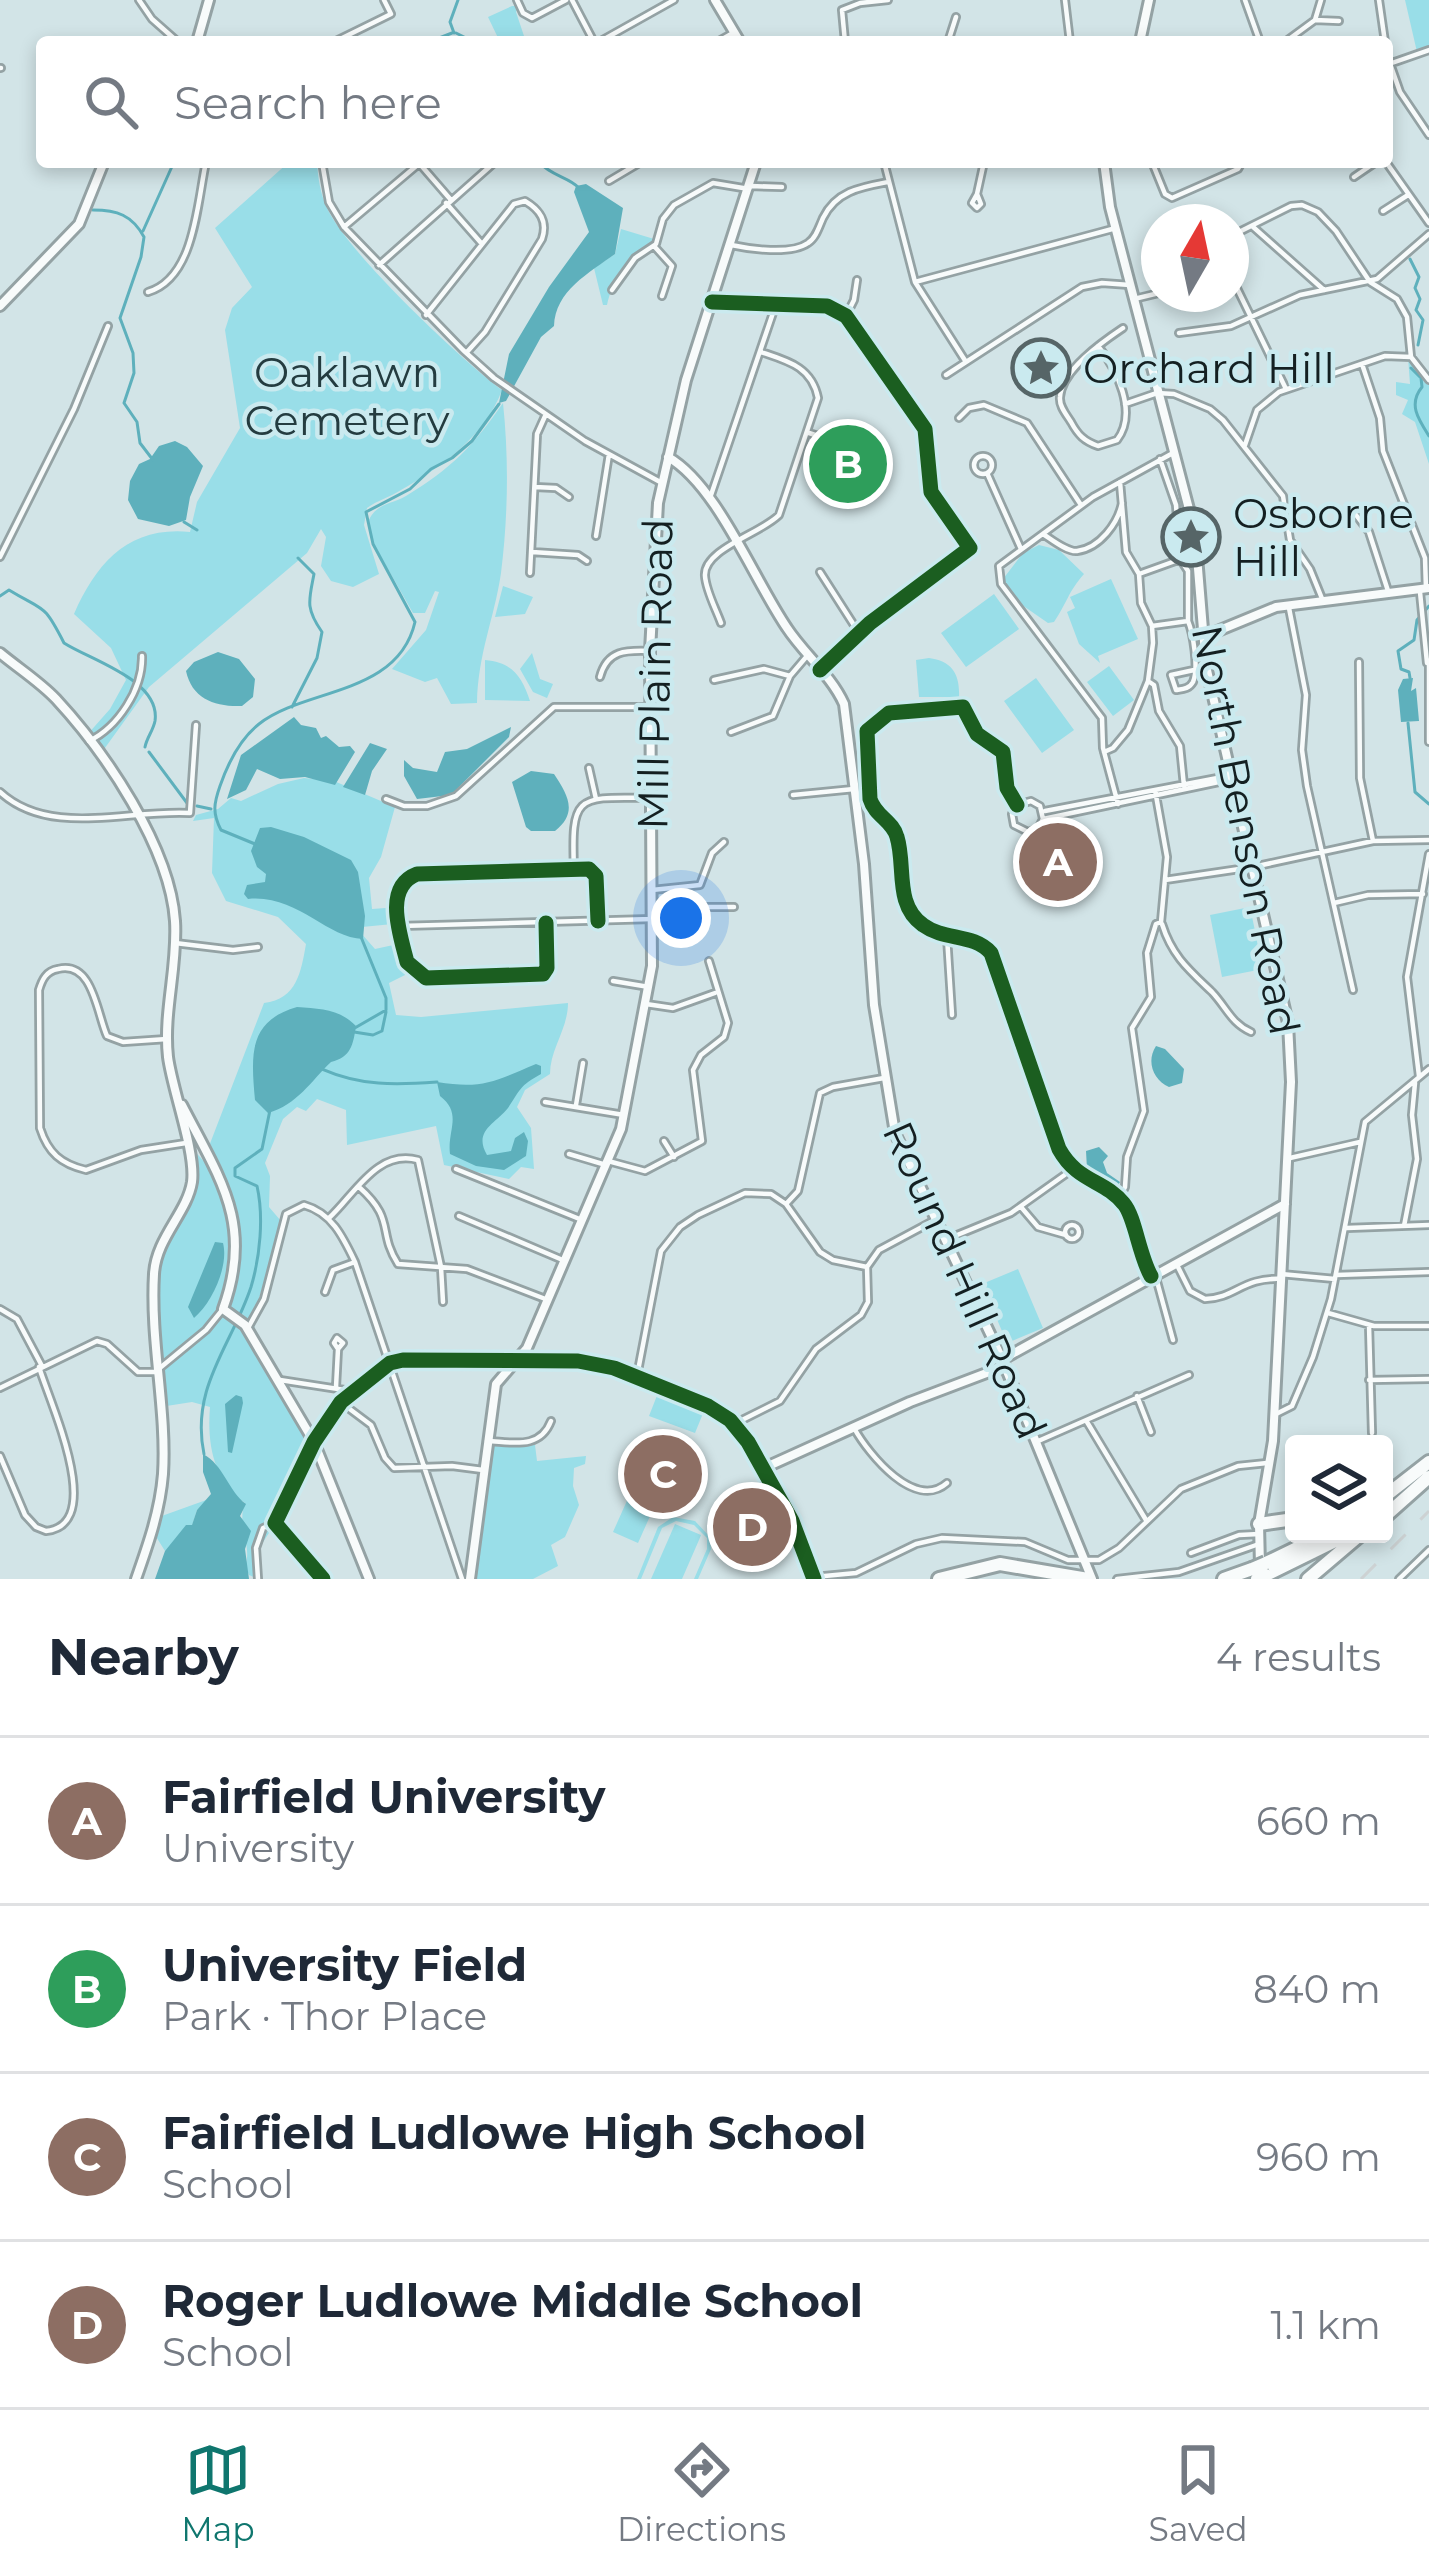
<!DOCTYPE html>
<meta charset="utf-8">
<style>
:root{--surface:#fff;--page:#f2f2f3;--text:#1f2937;--muted:#747a83;--line:#e0e1e3;--accent:#0f766e}
body{margin:0;font-family:Montserrat,sans-serif;background:var(--page);color:var(--text)}
.controls{position:absolute;right:36px;bottom:36px;display:grid;overflow:hidden;border-radius:12px;box-shadow:0 6px 18px #0003}
.controls button{width:108px;height:108px;display:grid;place-items:center;padding:0;border:0;border-bottom:3px solid var(--line);background:var(--surface);color:var(--text);font:60px sans-serif}
.compass{position:absolute;left:1141px;top:204px;width:108px;height:108px;border-radius:50%;background:var(--surface);box-shadow:0 6px 18px #0003;rotate:9deg}
.you{position:absolute;left:681px;top:918px;width:42px;height:42px;margin:-30px;border:9px solid #fff;border-radius:50%;background:#1a73e8;box-shadow:0 0 0 18px #1a73e833}
.badge{display:grid;place-items:center;width:78px;height:78px;border-radius:50%;background:var(--accent);color:#fff;font-size:39px;font-weight:700}
.pin{position:absolute;translate:-50% -50%;border:6px solid #fff;box-shadow:0 3px 12px #0006}
.list{margin:0;padding:0;list-style:none}
h2{display:flex;justify-content:space-between;align-items:center;height:156px;margin:0;padding:0 48px;font-size:51px}
h2 small{font-size:39px;font-weight:400;color:var(--muted)}
.list li{display:grid;grid-template-columns:78px 1fr auto;gap:36px;align-items:center;box-sizing:border-box;height:168px;padding:0 48px;border-top:3px solid var(--line)}
.list b{display:block;font-size:45px;white-space:nowrap}
.list p{margin:0;font-size:39px;white-space:nowrap;color:var(--muted)}
.list em{font-size:39px;font-style:normal;color:var(--muted)}
.icon{flex:none;width:66px;height:66px;fill:none;stroke:currentColor;stroke-width:2;stroke-linecap:round;stroke-linejoin:round}
.map{position:relative;flex:none;width:1429px;height:1579px;overflow:hidden}
.search{position:absolute;background:var(--surface);box-shadow:0 6px 18px #0003;left:36px;right:36px;top:36px;height:132px;display:flex;align-items:center;gap:30px;box-sizing:border-box;padding:0 42px;border-radius:12px;color:var(--muted);font-size:45px}
.sheet{height:828px;background:var(--surface)}
nav{display:flex;justify-content:space-around;align-items:center;box-sizing:border-box;height:168px;border-top:3px solid var(--line);background:var(--surface);font-size:33px;color:var(--muted)}
nav a{display:grid;justify-items:center;gap:6px}
nav .on{color:var(--accent)}
.map>svg:first-child{display:block}
.green{fill:#99dee8}
.water{fill:#5eb0bc}
.lines{fill:none;stroke-linecap:round;stroke-linejoin:round}
.stream{stroke:#5eb0bc;stroke-width:3}
.street-casing{stroke:#94a2a4;stroke-width:10}
.secondary-casing{stroke:#94a2a4;stroke-width:14}
.highway-casing{stroke:#94a2a4;stroke-width:18}
.street{stroke:#f8fbfb;stroke-width:4.5}
.secondary{stroke:#f8fbfb;stroke-width:8}
.highway{stroke:#f8fbfb;stroke-width:12}
.rail{stroke:#cdd2d3;stroke-width:3;stroke-dasharray:21 21;stroke-linecap:butt}
.highway-bridge-casing{stroke:#94a2a4;stroke-width:18;stroke-linecap:butt}
.highway-bridge{stroke:#f8fbfb;stroke-width:12}
.cycleway-casing{stroke:#caeaef;stroke-width:22}
.cycleway{stroke:#1b5e20;stroke-width:15}
.labels{text-anchor:middle;dominant-baseline:central;stroke-width:9;stroke-linejoin:round;paint-order:stroke}
.poi-label{font-size:42px;fill:#142022;stroke:#caeaef;text-anchor:start}
.park-label{font-size:42px;fill:#243c40;stroke:#caeaef}
.street-label{font-size:42px;fill:#142022;stroke:#caeaef}
</style>
<div class="map">
<svg width="1429" height="1579" viewBox="0 0 1429 1579">
<rect width="100%" height="100%" fill="#d2e4e7"/>
<!-- green -->
<path class="green" d="M1405,0H1429V48L1417,52Z
M512,6H519L516,12L526,42H500L488,17Z
M289,162H317C318,177 320,193 327,208C347,252 460,359 502,390C485,436 443,466 401,490C390,497 378,500 367,508L364,525L379,574L353,587L331,581L321,566L326,537L321,529L307,553L149,687L102,752L87,735L110,709L126,680L111,648L74,614C97,562 129,526 190,532L197,502L240,428L225,330L232,308L252,287L215,228Z
M621,229L654,239C634,262 614,272 607,305H603L594,268L615,254Z
M1408,357L1423,371L1429,383V464L1415,422L1402,414L1408,400L1396,395V382L1410,384Z
M503,403C509,459 508,517 501,573C494,620 478,653 477,703L451,704L437,678L425,682L392,669L426,630L439,592L435,591L425,613H413L372,541L368,522C376,503 390,505 406,496C452,468 473,446 503,403Z
M1039,545L1059,550L1084,574C1068,592 1067,603 1054,622L1048,623L1022,605L1003,579L1023,553Z
M1111,579L1138,639L1098,656L1100,663L1079,644L1067,612L1075,608L1070,597Z
M503,586L533,597L525,614L495,617Z
M994,594L1019,629L966,667L941,633Z
M532,653L540,679L553,684L547,698L533,692L520,669Z
M929,658C952,661 960,674 959,697H919L916,660Z
M485,660C512,662 522,677 530,701L485,700Z
M1109,666L1134,700L1113,716L1087,682Z
M1036,678L1074,730L1042,753L1004,701Z
M304,778L334,781L395,807L381,857L369,878L372,909L399,907L403,923L362,927L360,932L375,949L398,944L409,973L389,983L396,1015L421,1017L568,1003C568,1029 550,1049 550,1074L525,1090L517,1107L531,1128L534,1169L521,1167L509,1179L444,1165L436,1126L347,1145L346,1110L317,1099L306,1111L297,1107L283,1119L265,1163L270,1176L269,1207L281,1221L259,1299L252,1342L311,1443L278,1519L256,1553V1578L249,1575L245,1566C253,1546 236,1525 245,1503C213,1481 207,1443 210,1407L192,1402L160,1407L155,1297L159,1265L191,1182L189,1145L211,1169L206,1154L264,1003C297,999 301,972 306,944L278,917L226,901L212,873L214,818L193,821L196,815L218,809L231,798L241,801L278,784Z
M1250,907L1263,969L1222,977L1210,915Z
M1018,1269L1043,1328L1007,1343L982,1284Z
M658,1393L704,1411L695,1433L649,1416Z
M491,1444L535,1445L537,1461L586,1456L585,1464L574,1468L573,1486L579,1505L565,1537L551,1545L558,1566L533,1579H474Z
M630,1494L655,1505L638,1543L613,1532Z
M209,1499L197,1510L192,1526L165,1551L155,1535L159,1517Z
M673,1517L695,1521L710,1537L711,1549L698,1579H694L707,1549V1538L694,1525L676,1521L662,1528L641,1579H637L658,1527Z
M675,1524L701,1535L699,1540L682,1579H651Z"/>
<!-- water -->
<path class="water" d="M586,184L623,208L615,254C589,273 555,291 554,326L541,337L506,401L499,403L509,354L549,287L589,232L574,192L576,186Z
M175,441L187,447L203,466L190,497L186,520L169,526L138,519L128,500L130,481L139,464L150,459L159,446Z
M218,652L239,659L255,679L253,697L242,706C215,707 192,699 186,671L194,662Z
M1413,678L1411,691L1416,688L1419,721L1401,722L1398,690L1403,679Z
M294,717L301,725L316,728L321,738L326,736L339,747L350,746L355,752L335,785L305,777L280,779L257,769L246,790L227,799L241,755Z
M511,727L509,737L451,795L417,799L404,776V760L413,768L437,772L445,752L467,749Z
M370,743L387,749L372,771L365,795L343,787Z
M531,771L554,774C567,794 579,812 555,831H531L526,827L512,782Z
M271,827L304,837L351,860L358,872L365,916L363,939C326,938 297,894 248,899L244,894L247,885L265,882L266,874L257,867L251,851L260,828Z
M297,1007C320,1009 338,1008 356,1026C353,1045 351,1057 331,1062C311,1081 297,1105 268,1113L255,1100C251,1055 248,1021 297,1007Z
M1156,1046L1165,1049L1184,1069L1182,1083L1169,1087C1153,1080 1146,1061 1156,1046Z
M536,1064L541,1066V1074C519,1086 521,1089 508,1108C495,1124 473,1131 487,1155L511,1151L515,1138L524,1132L528,1141L526,1156L504,1170L476,1166L450,1154C447,1130 463,1114 440,1096L437,1082C482,1089 493,1082 536,1064Z
M1099,1147L1108,1156L1103,1162L1107,1173L1120,1182L1116,1189L1087,1169L1086,1151Z
M215,1242L223,1243C229,1266 212,1303 194,1318L188,1307Z
M236,1395L242,1397L243,1403L232,1453L228,1452L225,1404Z
M203,1454C224,1465 228,1491 246,1504L240,1516L251,1531L245,1549L249,1579H155L165,1551L186,1525H192L197,1510L211,1494L203,1472Z"/>
<g class="lines">
<!-- stream -->
<path class="stream" d="M454,33L450,22L458,0
M456,33L474,42
M429,42L452,33
M539,162C551,176 569,177 579,188
M93,210C117,210 132,215 144,237L141,257L120,318L133,353L134,373L124,403L137,422L140,443L153,460
M143,231L174,162
M1410,259L1419,277L1415,288L1420,299L1416,310L1423,320L1418,345
M1411,368L1421,378L1422,387C1408,404 1418,419 1429,436
M184,522L197,530
M0,596L9,590C45,612 43,602 64,643C90,660 161,680 155,721C153,731 147,737 145,747
M1410,678L1409,672L1401,669L1398,651L1414,640L1417,620L1429,606
M292,707L317,658L322,632C305,608 309,600 314,574L298,558
M1408,723L1415,792L1429,804
M149,752L187,803
M197,806L211,809
M255,844L221,830C212,813 214,803 220,786C228,763 240,739 259,724C304,688 398,696 415,622L373,544L366,512L410,489L431,469L452,458L472,441L499,404
M353,1029L386,1010V998L361,937
M354,1032L373,1035L382,1031L386,1012
M322,1069C361,1086 395,1085 437,1082
M204,1454C190,1387 232,1345 251,1287C260,1257 264,1217 257,1186L235,1176V1168L262,1149L270,1110"/>
<!-- street casing -->
<g class="street-casing">
<path id="street" d="M139,0L152,19L178,42
M517,0L523,13L532,18L566,0
M572,0L594,42
M1065,0L1070,42
M1245,0L1260,42
M1379,0L1385,42
M1315,20L1339,21
M334,42L391,14L384,0
M599,42L674,0
M717,42L733,33
M845,42L842,10L860,3L888,0
M948,42L956,17
M1285,42L1315,20L1321,0
M1387,55L1400,92L1429,135
M1389,64L1429,50
M0,68H1
M322,162L329,202L344,227L463,350L494,378L585,441L662,483
M884,162L915,282L966,362
M1152,162L1165,194L1172,198L1238,169L1242,162
M1386,162L1429,223
M419,163L451,200
M1354,177L1376,162
M609,181L641,162
M750,186L782,187
M977,194L972,203L977,208L981,204L977,194L984,162
M446,203L482,244
M1383,211L1408,195
M1252,226L1324,290
M344,227L421,162
M1231,236L1291,206L1302,205L1318,212L1336,231L1370,282L1397,299L1407,317L1411,357L1429,380
M731,245C750,249 791,255 808,243C816,238 819,227 823,218C836,191 861,187 888,182
M654,246L672,266L662,296
M379,265L495,162
M1231,276L1286,389
M915,282L1116,228
M612,290L635,258L656,244L663,219L674,205L713,183L749,189
M148,292C195,278 197,203 206,162
M1134,299L1159,293
M712,302L827,306L846,316L925,429L931,492L970,548L870,623L820,670
M426,315L514,204L525,201C540,210 548,221 542,239L485,332L467,352
M846,316L854,300L857,280
M1179,333L1231,326L1300,295L1377,279L1429,234
M1098,346C1117,369 1138,413 1117,440L1098,446C1084,441 1078,435 1071,422C1066,414 1059,406 1060,397C1062,370 1102,342 1123,328
M1362,364L1380,418L1383,451L1425,558L1426,589
M946,375L1082,287L1102,283L1130,285
M1125,404L1157,393L1174,394L1210,409L1223,420L1283,496L1290,540L1310,569L1323,601
M959,418L969,408L984,405L1027,423L1081,505
M809,433L837,442L842,448
M1245,445L1257,410L1279,392L1385,356L1411,357
M974 465a9 9 0 1 1 18 0a9 9 0 1 1-18 0Z
M1160,459L1176,505L1180,559L1188,571V621C1193,633 1199,668 1193,682C1189,689 1183,689 1176,690L1171,675L1194,670
M987,473L1021,549
M535,487L556,488L569,497
M711,495L775,307
M1353,511L1369,532L1389,594
M1043,534C1051,539 1067,552 1077,551C1100,548 1118,523 1122,503
M596,536L609,454
M532,552L578,555L587,561
M0,557L74,409L108,326
M820,572L859,633
M530,573L537,434L546,414
M1139,574L1178,560
M1420,592L1427,663
M1289,608L1306,695L1302,750L1307,786L1353,990
M721,623C716,609 706,591 705,576C703,549 762,533 779,515L818,398C812,367 788,361 761,352
M1152,626L1188,621
M1429,661V742
M1359,662L1360,778L1373,841
M600,677C607,650 626,650 650,651
M714,680L764,669L790,676
M1148,681L1154,685L1159,711L1180,746L1184,786
M731,732L773,716L790,676L807,656
M89,741C118,727 143,689 142,656
M1104,752L1113,748L1128,730L1148,681L1153,643L1152,626L1141,603L1139,574L1126,552L1120,482
M589,768L596,799
M0,792C50,838 128,809 190,813L196,725
M793,795L854,789
M386,799L404,806H427L456,796L554,707H649
M1118,804L1103,748L1102,718L1001,584L999,566L1093,497L1173,453
M1017,805L1007,788L1003,752L977,734L963,707L889,713L867,731L870,799C875,816 893,821 897,837C906,866 894,905 923,925C945,941 973,933 991,953L1059,1149C1078,1183 1104,1179 1124,1204C1135,1217 1139,1255 1151,1276
M1045,811L1228,776
M1043,819L1040,806L1031,801L1017,805L1012,814L1014,825L1028,832L1038,829L1043,819L1233,779
M574,870C571,793 577,797 651,798
M1165,880L1253,867L1373,841L1429,840
M652,890L700,885L712,853L724,842
M1334,903L1368,895L1423,894
M546,923L547,968L543,974L426,978L407,962C400,934 383,887 417,874L589,869L596,876L598,921
M1162,924C1172,956 1189,970 1212,992C1227,1008 1231,1023 1251,1032
M400,926L652,919L704,907H734
M947,937L952,1015
M175,943L233,950L258,947
M613,981L649,987
M646,1004L673,1008L715,993
M167,1039L123,1042L107,1036C97,1014 93,960 58,969C46,971 42,980 39,990L40,1128C48,1153 61,1164 86,1170L141,1150L186,1143
M1419,1076L1407,977L1429,854
M545,1102L624,1115
M576,1105L583,1063
M664,1141L674,1157
M569,1154L606,1165
M1290,1158L1360,1142
M608,1161L645,1171L702,1141L693,1070L701,1055L724,1037L728,1023L709,961
M456,1169L582,1220
M359,1187C396,1220 377,1231 398,1264L467,1269L548,1300
M1119,1199L1125,1187L1127,1157L1144,1111L1132,1028L1151,997L1147,953L1156,924L1161,922L1167,857L1155,790
M786,1204L798,1191L820,1093L833,1087L884,1078
M1021,1207L1038,1227L1066,1235
M459,1216L565,1261
M329,1218C355,1194 377,1149 418,1160L441,1267L443,1302
M1065 1232a7 7 0 1 1 14 0a7 7 0 1 1-14 0Z
M1404,1226L1417,1159L1412,1115L1415,1083
M1347,1228L1429,1225
M945,1240L1011,1213L1073,1169
M1178,1267L1190,1291L1205,1299C1236,1298 1242,1277 1282,1279
M1155,1274L1173,1340
M1281,1274L1335,1279
M1336,1275L1429,1272
M325,1292L333,1270L355,1262
M0,1309L17,1319L42,1366
M1328,1313L1374,1326H1429
M1369,1325L1372,1433
M248,1328L264,1299L286,1214L304,1205C332,1213 343,1237 355,1262L462,1579
M637,1376L661,1251L680,1227L698,1215L745,1193L771,1194L786,1204L820,1252L833,1260L867,1267
M280,1380L351,1391
M1369,1380L1429,1379
M336,1387L338,1349L343,1343L337,1338L334,1343L338,1349
M0,1388L97,1341L107,1344L138,1372H155L206,1330L223,1309
M1137,1396L1151,1432
M343,1404L371,1425L385,1458L394,1468L452,1466L483,1470
M1274,1415L1292,1406L1313,1357L1331,1299L1365,1122L1429,1069
M1087,1422L1146,1520
M734,1424L780,1401L816,1349L861,1315L868,1302L867,1267L879,1250L935,1220
M854,1428C869,1455 915,1511 947,1483
M487,1441C512,1442 540,1450 551,1421
M314,1442L275,1523L323,1579
M1036,1442L1189,1375
M0,1456L25,1515L36,1527L46,1531C107,1525 50,1403 39,1367
M1191,1553L1239,1535L1259,1534
M814,1577L856,1573L916,1544L942,1538L1025,1542L1068,1560H1099L1119,1548L1181,1489L1238,1466L1267,1463
M258,1579L256,1548L263,1528L275,1523
M1117,1579L1179,1572L1259,1544
M1399,1579L1429,1550"/>
</g>
<!-- secondary casing -->
<g class="secondary-casing">
<path id="secondary" d="M715,0L740,42
M197,42L209,0
M1140,42L1149,0
M1104,162L1110,207L1195,532L1206,666L1288,1023L1291,1082L1273,1441L1259,1524L1260,1566
M0,306L79,224L104,162
M668,457C717,485 754,580 787,628C804,654 831,675 844,704L864,864L874,1005L895,1133L1002,1359L1092,1579
M1203,637L1276,607L1429,588
M0,653C18,668 40,682 56,699C105,752 170,847 175,921C178,966 163,1012 168,1057C172,1089 196,1152 192,1182C187,1213 156,1238 154,1274C150,1341 167,1410 163,1474C160,1511 148,1545 136,1579
M182,1105C220,1179 254,1224 223,1309L245,1325L314,1442L369,1579
M1003,1359L1285,1204
M314,1442L345,1397L398,1360H560L605,1366L708,1406L734,1424L792,1521L814,1579
M764,1468L910,1402L1005,1366
M470,1579L496,1384L527,1348L621,1129L652,966L650,651L658,503L686,380L756,162"/>
</g>
<!-- highway casing -->
<g class="highway-casing">
<path id="highway" d="M1384,1497L1429,1462
M1384,1517L1429,1477
M1259,1524L1294,1519
M1266,1563L1326,1534
M1266,1575L1349,1534
M939,1579L1000,1564L1088,1579
M1224,1579L1252,1569
M1308,1579L1361,1534"/>
</g>
<!-- street -->
<use href="#street" class="street"/>
<!-- secondary -->
<use href="#secondary" class="secondary"/>
<!-- highway -->
<use href="#highway" class="highway"/>
<!-- rail -->
<path class="rail" d="M1361,1579L1429,1511"/>
<!-- highway-bridge casing -->
<g class="highway-bridge-casing">
<path id="highway-bridge" d="M1252,1569L1266,1563
M1257,1579L1266,1575"/>
</g>
<!-- highway-bridge -->
<use href="#highway-bridge" class="highway-bridge"/>
<!-- cycleway casing -->
<g class="cycleway-casing">
<path id="cycleway" d="M712,302L827,306L846,316L925,429L931,492L970,548L870,623L820,670
M1017,805L1007,788L1003,752L977,734L963,707L889,713L867,731L870,799C875,816 893,821 897,837C906,866 894,905 923,925C945,941 973,933 991,953L1059,1149C1078,1183 1104,1179 1124,1204C1135,1217 1139,1255 1151,1276
M546,923L547,968L543,974L426,978L407,962C400,934 383,887 417,874L589,869L596,876L598,921
M323,1579L275,1523L314,1442L341,1402L390,1363L403,1360L578,1361L614,1368L708,1406L730,1420L748,1442L792,1521L814,1579"/>
</g>
<!-- cycleway -->
<use href="#cycleway" class="cycleway"/>
</g>
<!-- icons -->
<defs>
<g id="sight-ring" transform="scale(3)"><circle r="9.5" fill="#caeaef" stroke="#566567" stroke-width="1.5"/><path d="M0-6L1.8-2.2L6-1.7L2.9 1.2L3.7 5.4L0 3.3L-3.7 5.4L-2.9 1.2L-6-1.7L-1.8-2.2Z" fill="#566567"/></g>
</defs>
<g fill-rule="evenodd">
<use href="#sight-ring" x="1041" y="368"/>
<use href="#sight-ring" x="1191" y="537"/>
</g>
<g class="labels">
<!-- poi labels -->
<g class="poi-label">
<text x="1083" y="368">Orchard Hill</text>
<text x="1233" y="513">Osborne<tspan x="1233" dy="48">Hill</tspan></text>
</g>
<!-- park labels -->
<g class="park-label">
<text x="347" y="372">Oaklawn<tspan x="347" dy="48">Cemetery</tspan></text>
</g>
<!-- street labels -->
<g class="street-label">
<text transform="translate(655 674) rotate(-89)">Mill Plain Road</text>
<text transform="translate(1246 830) rotate(79)">North Benson Road</text>
<text transform="translate(965 1280) rotate(66)">Round Hill Road</text>
</g>
</g>
</svg>
<div class="controls">
<button><svg class="icon" aria-label="layers" viewBox="0 0 24 24"><path d="M12 4l9 5-9 5-9-5zM3 14l9 5 9-5"/></svg></button>
</div>
<svg class="compass" viewBox="-18 -18 36 36"><path d="M0-13l5 13h-10z" fill="#e53935"/><path d="M0 13l5-13h-10z" fill="#747a83"/></svg>
<div class="you"></div>
<div class="pin badge" style="left:1058px;top:862px;background:#8d6e63">A</div>
<div class="pin badge" style="left:848px;top:464px;background:#2e9e5b">B</div>
<div class="pin badge" style="left:663px;top:1474px;background:#8d6e63">C</div>
<div class="pin badge" style="left:752px;top:1527px;background:#8d6e63">D</div>
<div class="search"><svg class="icon" aria-label="search" viewBox="0 0 24 24"><circle cx="10" cy="10" r="6"/><path d="M15 15l6 6"/></svg>Search here</div>
</div>
<section class="sheet">
<h2>Nearby<small>4 results</small></h2>
<ul class="list">
<li><span class="badge" style="background:#8d6e63">A</span><div><b>Fairfield University</b><p>University</p></div><em>660 m</em></li>
<li><span class="badge" style="background:#2e9e5b">B</span><div><b>University Field</b><p>Park · Thor Place</p></div><em>840 m</em></li>
<li><span class="badge" style="background:#8d6e63">C</span><div><b>Fairfield Ludlowe High School</b><p>School</p></div><em>960 m</em></li>
<li><span class="badge" style="background:#8d6e63">D</span><div><b>Roger Ludlowe Middle School</b><p>School</p></div><em>1.1 km</em></li>
</ul>
</section>
<nav>
<a class="on"><svg class="icon" aria-label="map" viewBox="0 0 24 24"><path d="M3 6l6-2 6 2 6-2v14l-6 2-6-2-6 2zM9 4v14M15 6v14"/></svg>Map</a>
<a><svg class="icon" aria-label="directions" viewBox="0 0 24 24"><path d="M12 3l9 9-9 9-9-9zM9 14v-3h6M13 9l2 2-2 2"/></svg>Directions</a>
<a><svg class="icon" aria-label="saved" viewBox="0 0 24 24"><path d="M7 4h10v16l-5-4-5 4z"/></svg>Saved</a>
</nav>
